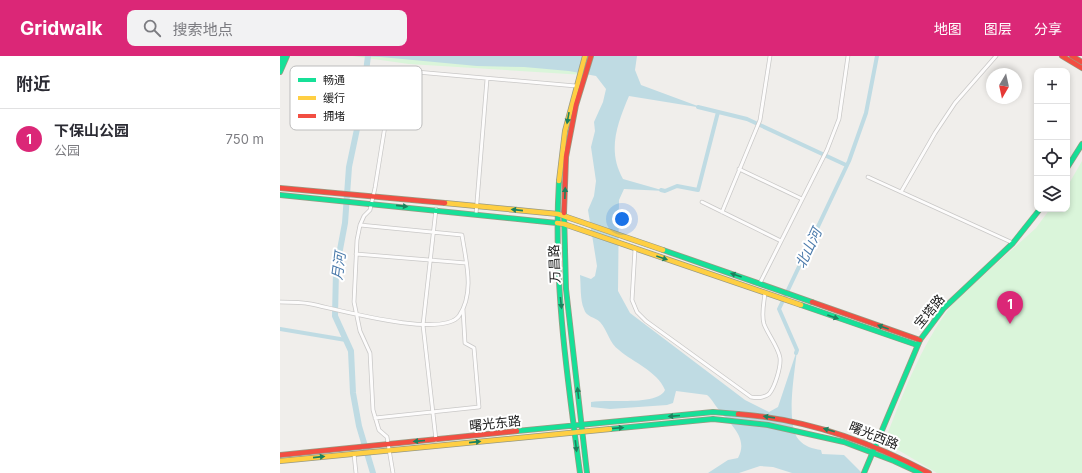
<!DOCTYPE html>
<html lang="zh">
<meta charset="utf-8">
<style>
:root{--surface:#fff;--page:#f2f2f3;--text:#2b2b33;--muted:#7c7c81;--line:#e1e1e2;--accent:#db2777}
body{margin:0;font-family:Inter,"Noto Sans SC",sans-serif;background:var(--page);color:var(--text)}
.controls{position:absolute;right:12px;top:12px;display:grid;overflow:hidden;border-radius:8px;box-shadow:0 2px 6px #0003}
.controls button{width:36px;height:36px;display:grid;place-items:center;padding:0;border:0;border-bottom:1px solid var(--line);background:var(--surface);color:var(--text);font:20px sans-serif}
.compass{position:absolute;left:706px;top:12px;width:36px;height:36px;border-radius:50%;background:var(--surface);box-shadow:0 2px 6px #0003;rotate:189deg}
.you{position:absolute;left:342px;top:163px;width:14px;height:14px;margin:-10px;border:3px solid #fff;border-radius:50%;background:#1a73e8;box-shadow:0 0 0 6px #1a73e833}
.badge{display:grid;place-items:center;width:26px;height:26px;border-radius:50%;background:var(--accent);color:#fff;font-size:13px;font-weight:700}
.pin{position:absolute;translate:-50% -33px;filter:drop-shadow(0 1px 2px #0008)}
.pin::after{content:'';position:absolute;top:21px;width:14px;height:12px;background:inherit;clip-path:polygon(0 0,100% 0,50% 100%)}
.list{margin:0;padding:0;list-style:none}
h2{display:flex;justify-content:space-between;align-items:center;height:52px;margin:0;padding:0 16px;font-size:17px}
h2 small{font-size:13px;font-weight:400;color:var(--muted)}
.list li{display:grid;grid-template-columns:26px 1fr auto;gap:12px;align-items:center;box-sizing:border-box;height:60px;padding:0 16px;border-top:1px solid var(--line)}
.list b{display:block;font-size:15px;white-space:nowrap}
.list p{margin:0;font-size:13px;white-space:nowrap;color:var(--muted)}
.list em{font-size:13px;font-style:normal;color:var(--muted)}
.icon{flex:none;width:22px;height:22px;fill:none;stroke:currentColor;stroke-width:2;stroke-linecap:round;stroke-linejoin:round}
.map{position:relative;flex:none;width:802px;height:417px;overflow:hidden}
header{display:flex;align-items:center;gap:24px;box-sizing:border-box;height:56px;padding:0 20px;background:var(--accent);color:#fff}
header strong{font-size:19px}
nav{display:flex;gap:22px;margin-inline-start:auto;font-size:14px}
.search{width:280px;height:36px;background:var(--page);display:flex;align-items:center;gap:10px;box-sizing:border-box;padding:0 14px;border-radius:8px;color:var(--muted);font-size:15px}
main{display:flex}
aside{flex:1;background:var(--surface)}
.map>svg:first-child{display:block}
.park{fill:#daf5da}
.water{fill:#bfdbe3}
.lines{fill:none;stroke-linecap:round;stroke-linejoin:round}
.canal{stroke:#bfdbe3;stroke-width:4}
.river{stroke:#bfdbe3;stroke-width:6}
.street-casing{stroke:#c9c8c7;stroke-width:4.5}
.fast-casing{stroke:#999a82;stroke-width:6}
.slow-casing{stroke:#999a82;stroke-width:6}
.jam-casing{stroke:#999a82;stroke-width:6}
.street{stroke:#fdfcfc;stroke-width:3}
.fast{stroke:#16e098;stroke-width:4.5}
.slow{stroke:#ffcf43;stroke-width:4.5}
.jam{stroke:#f24e42;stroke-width:4.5}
.oneway{fill:#1c815d}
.labels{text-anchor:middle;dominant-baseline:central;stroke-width:4;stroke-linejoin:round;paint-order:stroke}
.street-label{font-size:13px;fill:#222;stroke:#fff}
.water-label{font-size:14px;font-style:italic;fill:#4a7aab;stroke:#fff}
.key{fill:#fff;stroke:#bdbdbd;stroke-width:1}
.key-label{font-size:11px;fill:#222}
</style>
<header>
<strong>Gridwalk</strong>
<div class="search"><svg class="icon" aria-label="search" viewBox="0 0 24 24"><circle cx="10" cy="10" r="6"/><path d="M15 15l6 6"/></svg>搜索地点</div>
<nav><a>地图</a><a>图层</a><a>分享</a></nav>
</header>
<main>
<aside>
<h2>附近<small></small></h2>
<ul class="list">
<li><span class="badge">1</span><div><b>下保山公园</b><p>公园</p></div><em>750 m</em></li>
</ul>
</aside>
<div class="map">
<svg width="802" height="417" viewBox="0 0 802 417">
<rect width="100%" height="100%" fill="#f0eeeb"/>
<!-- park -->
<path class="park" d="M72,0H310L304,19L129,8Z
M802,105V417H657L608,388L606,382C623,337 645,280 676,244L756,172L770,153H787V131Z"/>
<!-- water -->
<path class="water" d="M74,0H357L355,14L361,29L423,52L349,40C337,68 327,95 343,123L385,135L344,133L339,144L338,235L350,257L465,344L489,356L498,351L517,294C515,315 505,369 519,384C524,390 533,393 541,394L542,398L564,399L582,417H512L493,411L480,410L459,417H428L448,404L458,402C469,382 450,368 439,354C434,348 432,343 427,339L396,335L393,347L387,349L330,353L311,351V346C327,343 378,350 385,334C377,315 354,307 339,294C329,287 328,275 320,266C315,261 306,261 304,253C300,244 301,230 300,219L311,223L315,220L317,210L308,154L314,140L316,125L311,91L315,75L314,66L323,46L326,33L316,20L289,15L244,11L197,10L101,1Z"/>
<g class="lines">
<!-- canal -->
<path class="canal" d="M418,51L467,63L566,109
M381,134L385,135L397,130L418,134L438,56
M0,273L66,284
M516,297L517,294L499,253L569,105L586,57L597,0"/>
<!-- river -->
<path class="river" d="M88,0L81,54L69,111L65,167L56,215L55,260L71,295L73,337L79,370L93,417"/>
<!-- street casing -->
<g class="street-casing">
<path id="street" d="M459,113L522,143
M588,121L733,187
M621,136L655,77L675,47L716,0
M422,146L501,185
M156,153L143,269L156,384
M442,156L480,64L490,0
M196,158L207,23
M355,193L352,244L357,256L366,265L471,341C477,342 484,342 489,338C495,331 501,311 500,302C498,290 488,279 484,268C481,258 484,247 485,237
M76,198L186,207
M480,227L547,94L559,63L568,0
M0,246C10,246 21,246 31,248C56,253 162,283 179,260C195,236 186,206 182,179L80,169
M95,362L199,351L194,292L185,287L183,253
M74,398L76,417
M113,417L107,381L99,374L93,354L90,297L80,275L74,246L77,184L80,169L84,160L90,154L95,132L114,14L296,30"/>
</g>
<!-- fast casing -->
<g class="fast-casing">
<path id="fast" d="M0,7L3,0
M0,16L7,0
M787,112L802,88
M279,125C273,223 287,321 300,417
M0,139L277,167
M284,157L286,233L307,417
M383,194L532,246
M521,249L637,289
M330,373L433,363L488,369L564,386L614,405L640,417
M237,375L433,356L458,358
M584,417L640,284L664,252L733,187L760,153"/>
</g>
<!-- slow casing -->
<g class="slow-casing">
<path id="slow" d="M279,125L285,75L305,0
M165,147L278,158L383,194
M277,167L284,168L521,249
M0,405L330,373"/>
</g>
<!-- jam casing -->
<g class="jam-casing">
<path id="jam" d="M782,0L802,12
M792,0L802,6
M0,132L165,147
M284,157L286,101L296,49L311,0
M532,246L640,284
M458,358C527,363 589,385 649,417
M0,399L237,375"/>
</g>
<!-- street -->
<use href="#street" class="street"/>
<!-- fast -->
<use href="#fast" class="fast"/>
<!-- slow -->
<use href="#slow" class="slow"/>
<!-- jam -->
<use href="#jam" class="jam"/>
</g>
<!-- one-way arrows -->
<defs><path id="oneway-solid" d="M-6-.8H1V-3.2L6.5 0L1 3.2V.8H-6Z"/></defs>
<g class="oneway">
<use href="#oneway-solid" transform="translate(288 62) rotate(100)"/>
<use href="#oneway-solid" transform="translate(285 137) rotate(-88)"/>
<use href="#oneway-solid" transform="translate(122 150) rotate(6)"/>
<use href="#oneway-solid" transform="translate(237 154) rotate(-174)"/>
<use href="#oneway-solid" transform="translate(382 202) rotate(19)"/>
<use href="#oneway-solid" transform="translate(456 219) rotate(-161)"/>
<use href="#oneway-solid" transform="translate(281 247) rotate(84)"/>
<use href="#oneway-solid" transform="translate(553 261) rotate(19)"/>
<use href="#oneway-solid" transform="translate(603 271) rotate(-160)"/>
<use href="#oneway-solid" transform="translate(298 337) rotate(-97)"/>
<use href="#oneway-solid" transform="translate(394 360) rotate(175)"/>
<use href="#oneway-solid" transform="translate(489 361) rotate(-172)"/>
<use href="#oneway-solid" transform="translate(338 372) rotate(-5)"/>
<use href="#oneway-solid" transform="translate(549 374) rotate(-164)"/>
<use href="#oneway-solid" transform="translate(139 385) rotate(175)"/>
<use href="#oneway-solid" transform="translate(195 386) rotate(-6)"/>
<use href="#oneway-solid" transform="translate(296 390) rotate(83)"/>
<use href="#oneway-solid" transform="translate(39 401) rotate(-6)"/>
</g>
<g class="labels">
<!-- street labels -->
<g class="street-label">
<text transform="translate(274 208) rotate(-92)">万昌路</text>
<text transform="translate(649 255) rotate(-50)">宝塔路</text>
<text transform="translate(215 367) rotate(-6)">曙光东路</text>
<text transform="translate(594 379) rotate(22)">曙光西路</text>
</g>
<!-- water labels -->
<g class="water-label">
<text transform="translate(528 192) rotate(-65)">北山河</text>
<text transform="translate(58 210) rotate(-83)">月河</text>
</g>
</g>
<!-- legend -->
<rect x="10" y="10" width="132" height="64" rx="6" class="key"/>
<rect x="18" y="22" width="18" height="4" fill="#16e098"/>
<rect x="18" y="40" width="18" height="4" fill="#ffcf43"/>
<rect x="18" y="58" width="18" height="4" fill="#f24e42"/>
<g class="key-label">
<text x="43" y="28">畅通</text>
<text x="43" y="46">缓行</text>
<text x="43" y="64">拥堵</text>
</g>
</svg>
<div class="controls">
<button>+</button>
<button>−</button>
<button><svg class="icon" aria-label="locate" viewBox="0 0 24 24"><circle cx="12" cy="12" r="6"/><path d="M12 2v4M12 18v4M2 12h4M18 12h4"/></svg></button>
<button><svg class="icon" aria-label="layers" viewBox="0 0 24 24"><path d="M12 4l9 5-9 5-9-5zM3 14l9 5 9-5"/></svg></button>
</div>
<svg class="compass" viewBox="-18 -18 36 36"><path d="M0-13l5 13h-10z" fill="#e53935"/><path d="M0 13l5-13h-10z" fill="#7c7c81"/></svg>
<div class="you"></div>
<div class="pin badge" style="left:730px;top:268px">1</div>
</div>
</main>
